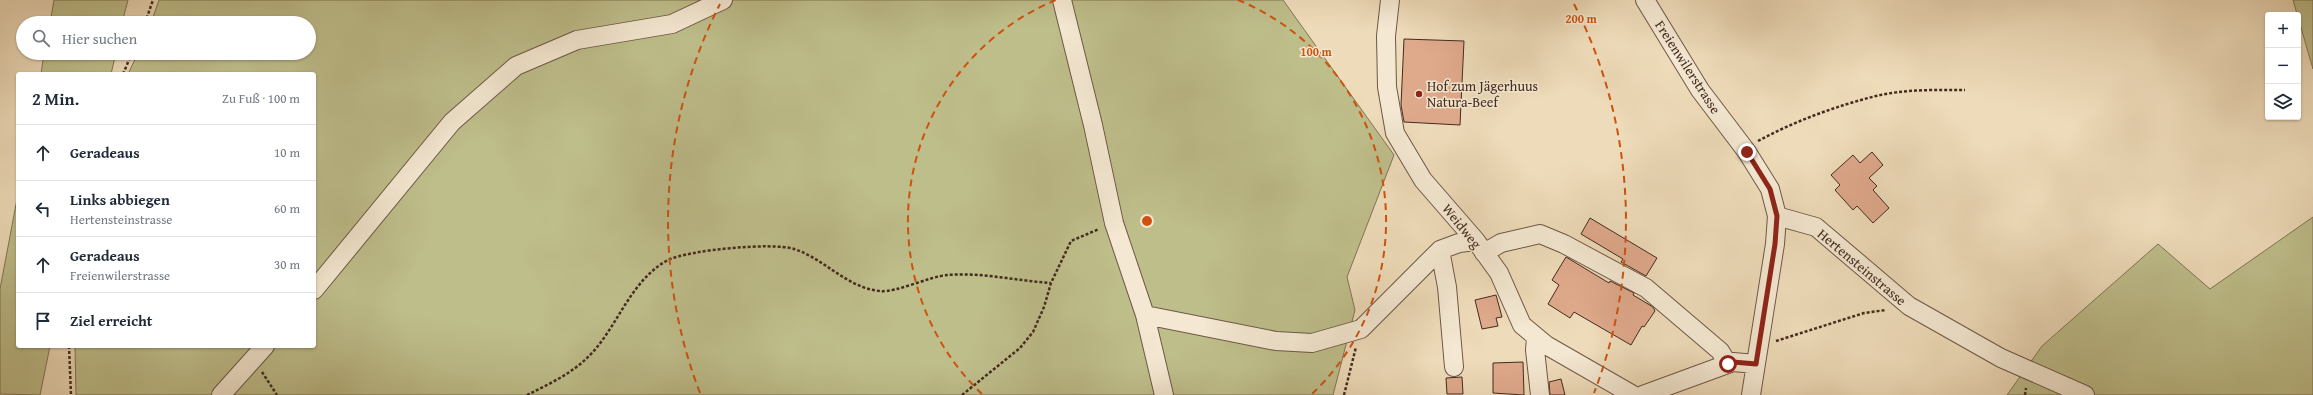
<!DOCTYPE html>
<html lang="de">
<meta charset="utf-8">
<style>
:root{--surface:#fff;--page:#f2f2f3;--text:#1f2937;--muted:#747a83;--line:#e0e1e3}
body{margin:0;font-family:"Gentium Book Plus",serif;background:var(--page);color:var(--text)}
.controls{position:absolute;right:12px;top:12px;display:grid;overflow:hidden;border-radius:4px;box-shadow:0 1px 3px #0004}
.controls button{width:36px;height:36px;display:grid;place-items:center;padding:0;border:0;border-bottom:1px solid var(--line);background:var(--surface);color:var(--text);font:20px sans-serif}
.stop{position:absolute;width:12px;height:12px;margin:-9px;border:3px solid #8f2418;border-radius:50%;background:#fff}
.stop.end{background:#8f2418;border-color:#fff;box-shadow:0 1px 4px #0008}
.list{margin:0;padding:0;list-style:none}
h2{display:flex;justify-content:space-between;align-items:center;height:52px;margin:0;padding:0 16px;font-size:17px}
h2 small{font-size:13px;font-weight:400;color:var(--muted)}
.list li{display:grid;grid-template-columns:26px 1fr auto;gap:12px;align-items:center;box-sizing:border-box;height:56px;padding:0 16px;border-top:1px solid var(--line)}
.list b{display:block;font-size:15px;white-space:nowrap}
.list p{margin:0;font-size:13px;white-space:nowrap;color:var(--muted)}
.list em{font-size:13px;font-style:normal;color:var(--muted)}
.icon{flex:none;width:22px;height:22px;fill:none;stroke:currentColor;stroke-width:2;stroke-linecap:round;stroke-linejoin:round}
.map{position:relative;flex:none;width:2313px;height:395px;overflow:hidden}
.search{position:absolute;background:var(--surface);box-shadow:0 1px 3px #0004;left:16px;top:16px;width:300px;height:44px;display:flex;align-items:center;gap:10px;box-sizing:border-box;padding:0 14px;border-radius:22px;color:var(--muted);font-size:15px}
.panel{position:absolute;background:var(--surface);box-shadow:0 1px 3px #0004;left:16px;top:72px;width:300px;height:276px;border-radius:4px}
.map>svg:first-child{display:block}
.green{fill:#bebe8b;stroke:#817455}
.building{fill:#dfa98c;stroke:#442b1f}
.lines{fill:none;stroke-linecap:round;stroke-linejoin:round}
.minor-casing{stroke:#6e5746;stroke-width:20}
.path{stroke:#442b1f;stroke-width:2.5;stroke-dasharray:3 2;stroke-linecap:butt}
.minor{stroke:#f4e8d2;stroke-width:18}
.route{stroke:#8f2418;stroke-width:5}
.ring{fill:none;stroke:#cf520f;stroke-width:2;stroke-dasharray:7 5}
.poi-dot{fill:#8f2418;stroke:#f4e8d2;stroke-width:1.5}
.labels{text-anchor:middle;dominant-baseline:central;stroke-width:3;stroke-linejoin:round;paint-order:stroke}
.street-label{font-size:14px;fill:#442b1f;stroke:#f4e8d2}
.poi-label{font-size:14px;fill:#442b1f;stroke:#f4e8d2;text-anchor:start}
.centre{fill:#cf520f;stroke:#f4e8d2;stroke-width:2}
.ring-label{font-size:12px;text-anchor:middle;font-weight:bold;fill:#cf520f;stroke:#f4e8d2;stroke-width:3;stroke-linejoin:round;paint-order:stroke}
</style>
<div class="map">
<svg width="2313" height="395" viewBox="0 0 2313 395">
<rect width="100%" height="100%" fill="#eedbb9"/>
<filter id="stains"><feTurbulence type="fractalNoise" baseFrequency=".005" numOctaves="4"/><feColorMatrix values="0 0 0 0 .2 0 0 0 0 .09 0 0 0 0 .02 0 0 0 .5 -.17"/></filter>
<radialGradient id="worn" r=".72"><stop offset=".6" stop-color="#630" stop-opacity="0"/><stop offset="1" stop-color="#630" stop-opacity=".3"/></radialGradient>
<!-- green -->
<path class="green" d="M54,0H128L122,23H50Z
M159,0H1283L1394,155L1347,277L1355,310L1333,395H76L75,346H314V74H128L138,53H309V23H151Z
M2293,0H2313V69Z
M44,53H116L111,74H41Z
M18,194V346H50L40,395L0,394V289Z
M2313,217V395H2007L2042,346L2158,244L2210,289Z"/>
<!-- building -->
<path class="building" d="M1404,39L1464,41L1460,125L1404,122L1401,105Z
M1872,152L1883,165L1869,178L1877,186L1873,190L1889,208L1873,223L1857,206L1853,210L1835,190L1840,185L1831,175L1853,155L1860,163Z
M1590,218L1657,258L1646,276L1621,262L1623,259L1581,234Z
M1566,257L1609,283L1610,281L1634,293L1633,295L1653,307L1655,311L1644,327L1642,326L1631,345L1574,312L1570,318L1548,304L1559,285L1552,280Z
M1496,295L1502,317L1496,318L1498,326L1482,329L1475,300Z
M1523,362L1524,395L1493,393V363Z
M1462,377L1463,394H1447L1446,378Z
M1561,379L1565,395H1550L1549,382Z"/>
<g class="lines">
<!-- minor casing -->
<g class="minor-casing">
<path id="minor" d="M1062,0L1093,125L1114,223L1145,315L1164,395
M1390,0L1386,36L1387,87L1395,133L1423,180L1476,241L1499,273L1522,325L1546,345L1633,395
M1645,0L1700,90L1747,152L1770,189L1777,216L1775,244L1751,395
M1777,216L1816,227L1909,306L2001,358L2085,395
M1440,250L1447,287L1454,367
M1484,253L1501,243L1540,234L1564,244L1646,288L1720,351L1728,364
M314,290L452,122L516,66L577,40L672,24L723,0
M1145,315L1276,341L1312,343L1361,329L1440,250L1459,243L1476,241
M1536,338L1535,350L1540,395
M221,395L265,346
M1643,395L1733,362L1756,364"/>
</g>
<!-- path -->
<path class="path" d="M145,23L153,0
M123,74L132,53
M1758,141C1795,121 1836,106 1876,96C1905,89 1936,90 1965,90
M1776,341L1864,313L1886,310
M69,346L71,395
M262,372L277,395
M527,395C547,385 569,375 586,359C618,329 628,282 668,260C689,250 772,242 794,249C825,259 847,288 880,291C896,293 930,276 948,275C982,272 1017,281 1051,283
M962,395L1020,348L1033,332L1044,307L1051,283L1071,241L1099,229
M1344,395L1356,347
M2025,395L2026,388"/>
<!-- minor -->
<use href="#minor" class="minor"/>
</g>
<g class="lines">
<!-- route -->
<path class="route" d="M1728,364L1733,362L1756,364L1775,244L1777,216L1770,189L1747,152"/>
</g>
<!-- distance rings -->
<g class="ring">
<path d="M982 394A239 239 0 0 1 1056 0M1238 0A239 239 0 0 1 1312 394"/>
<path d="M700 393A479 479 0 0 1 720 4M1574 4A479 479 0 0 1 1594 393"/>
</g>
<!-- markers -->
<circle class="poi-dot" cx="1419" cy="94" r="4"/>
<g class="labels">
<!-- street labels -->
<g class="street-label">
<text transform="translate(1688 67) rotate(57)">Freienwilerstrasse</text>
<text transform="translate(1462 226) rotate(51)">Weidweg</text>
<text transform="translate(1862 267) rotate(40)">Hertensteinstrasse</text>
</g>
<!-- poi labels -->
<g class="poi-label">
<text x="1427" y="86">Hof zum Jägerhuus<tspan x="1427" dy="16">Natura-Beef</tspan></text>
</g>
</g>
<circle cx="1147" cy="221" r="6" class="centre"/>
<g class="ring-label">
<text x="1581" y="23">200 m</text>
<text x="1316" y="56">100 m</text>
</g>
<rect width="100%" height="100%" filter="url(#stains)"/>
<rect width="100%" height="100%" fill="url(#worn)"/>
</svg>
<div class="controls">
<button>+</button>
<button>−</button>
<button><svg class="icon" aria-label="layers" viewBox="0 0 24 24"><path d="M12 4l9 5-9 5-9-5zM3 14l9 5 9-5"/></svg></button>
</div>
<div class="stop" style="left:1728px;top:364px"></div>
<div class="stop end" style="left:1747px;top:152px"></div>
<div class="search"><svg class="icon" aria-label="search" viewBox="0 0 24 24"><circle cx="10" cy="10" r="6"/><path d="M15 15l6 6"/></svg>Hier suchen</div>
<section class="panel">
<h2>2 Min.<small>Zu Fuß · 100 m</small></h2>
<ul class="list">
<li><svg class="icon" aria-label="ahead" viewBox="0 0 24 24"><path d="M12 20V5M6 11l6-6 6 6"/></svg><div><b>Geradeaus</b></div><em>10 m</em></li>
<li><svg class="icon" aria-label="left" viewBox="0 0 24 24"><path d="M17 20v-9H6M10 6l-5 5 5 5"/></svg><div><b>Links abbiegen</b><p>Hertensteinstrasse</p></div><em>60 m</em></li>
<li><svg class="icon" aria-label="ahead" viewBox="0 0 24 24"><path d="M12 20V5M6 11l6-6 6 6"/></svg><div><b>Geradeaus</b><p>Freienwilerstrasse</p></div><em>30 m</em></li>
<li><svg class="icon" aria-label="arrive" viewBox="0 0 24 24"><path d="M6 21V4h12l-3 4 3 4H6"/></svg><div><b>Ziel erreicht</b></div></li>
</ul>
</section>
</div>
